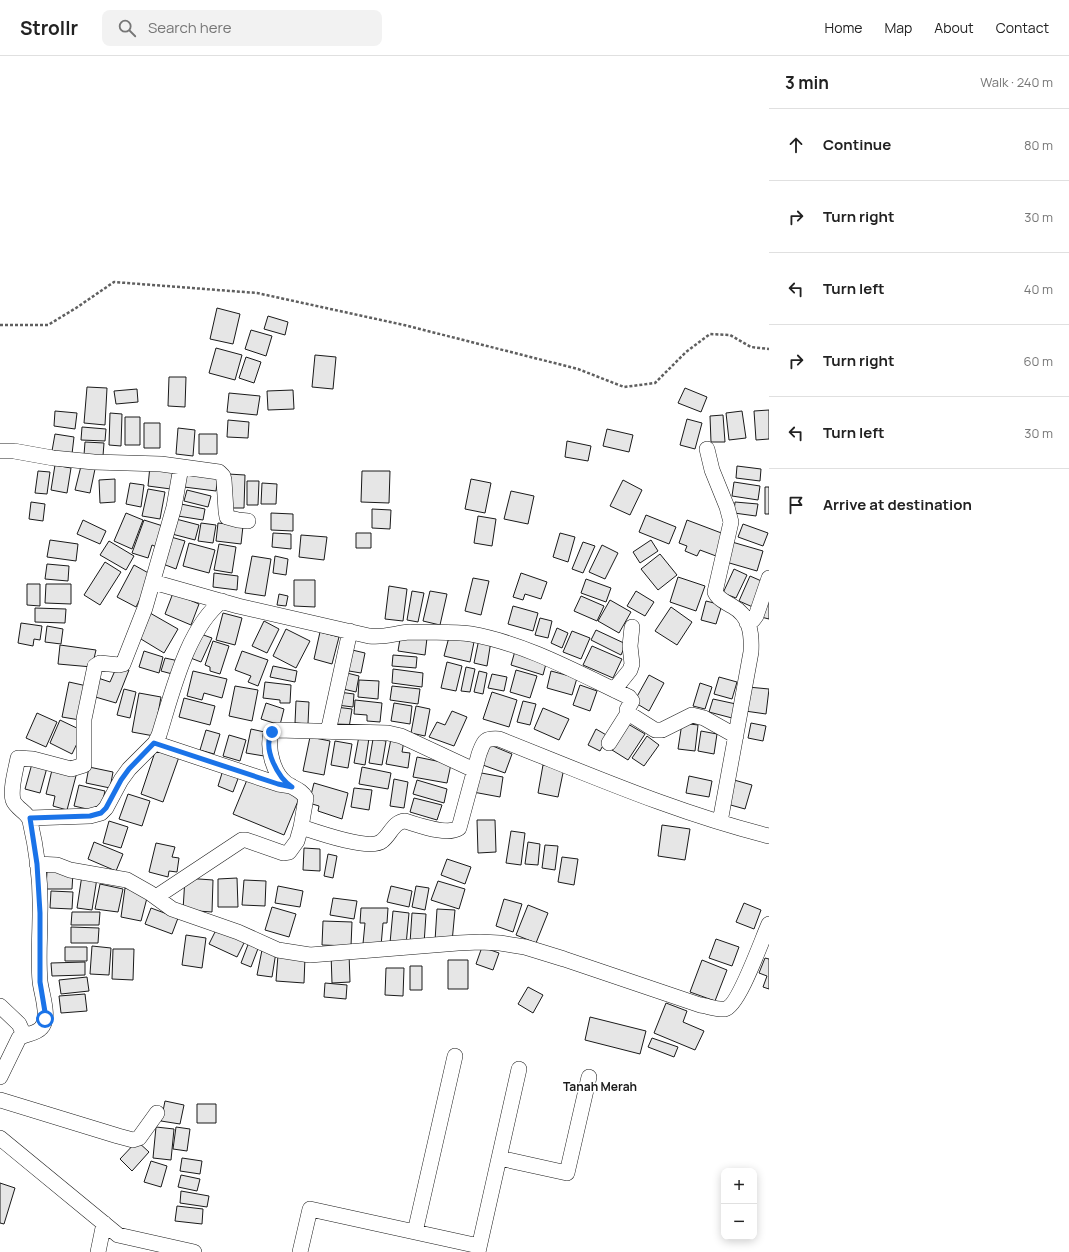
<!DOCTYPE html>
<meta charset="utf-8">
<style>
:root{--surface:#fff;--page:#f2f2f2;--text:#222;--muted:#767676;--line:#e0e0e0}
body{margin:0;font-family:Manrope,sans-serif;background:var(--page);color:var(--text)}
.controls{position:absolute;right:12px;bottom:12px;display:grid;overflow:hidden;border-radius:8px;box-shadow:0 2px 10px #0003}
.controls button{width:36px;height:36px;display:grid;place-items:center;padding:0;border:0;border-bottom:1px solid var(--line);background:var(--surface);color:var(--text);font:20px sans-serif}
.stop{position:absolute;width:12px;height:12px;margin:-9px;border:3px solid #1a73e8;border-radius:50%;background:#fff}
.stop.end{background:#1a73e8;border-color:#fff;box-shadow:0 1px 4px #0008}
.list{margin:0;padding:0;list-style:none}
h2{display:flex;justify-content:space-between;align-items:center;height:52px;margin:0;padding:0 16px;font-size:17px}
h2 small{font-size:13px;font-weight:400;color:var(--muted)}
.list li{display:grid;grid-template-columns:26px 1fr auto;gap:12px;align-items:center;box-sizing:border-box;height:72px;padding:0 16px;border-top:1px solid var(--line)}
.list b{display:block;font-size:15px;white-space:nowrap}
.list em{font-size:13px;font-style:normal;color:var(--muted)}
.icon{flex:none;width:22px;height:22px;fill:none;stroke:currentColor;stroke-width:2;stroke-linecap:round;stroke-linejoin:round}
.map{position:relative;flex:none;width:769px;height:1196px;overflow:hidden}
header{display:flex;align-items:center;gap:24px;box-sizing:border-box;height:56px;padding:0 20px;background:var(--surface);border-bottom:1px solid var(--line)}
header strong{font-size:19px}
nav{display:flex;gap:22px;margin-inline-start:auto;font-size:14px}
.search{width:280px;height:36px;background:var(--page);display:flex;align-items:center;gap:10px;box-sizing:border-box;padding:0 14px;border-radius:8px;color:var(--muted);font-size:15px}
main{display:flex}
aside{flex:1;background:var(--surface)}
.map>svg:first-child{display:block}
.building{fill:#e6e6e6;stroke:#1a1a1a}
.lines{fill:none;stroke-linecap:round;stroke-linejoin:round}
.minor-casing{stroke:#1a1a1a;stroke-width:16}
.path{stroke:#5f5f5f;stroke-width:2.5;stroke-dasharray:3 2;stroke-linecap:butt}
.minor{stroke:#fff;stroke-width:15}
.route{stroke:#1a73e8;stroke-width:5}
.labels{text-anchor:middle;dominant-baseline:central;stroke-width:3;stroke-linejoin:round;paint-order:stroke}
.quarter-label{font-size:12px;font-weight:bold;fill:#1a1a1a;stroke:#fff}
</style>
<header>
<strong>Strollr</strong>
<div class="search"><svg class="icon" aria-label="search" viewBox="0 0 24 24"><circle cx="10" cy="10" r="6"/><path d="M15 15l6 6"/></svg>Search here</div>
<nav><a>Home</a><a>Map</a><a>About</a><a>Contact</a></nav>
</header>
<main>
<div class="map">
<svg width="769" height="1196" viewBox="0 0 769 1196">
<rect width="100%" height="100%" fill="#fff"/>
<!-- building -->
<path class="building" d="M217,252L240,258L233,288L210,283Z
M268,260L288,266L285,279L264,273Z
M251,274L272,280L266,300L245,293Z
M216,292L242,299L235,324L209,317Z
M315,299L336,301L333,333L312,331Z
M246,301L261,306L254,327L239,322Z
M169,321H186L185,351L168,350Z
M87,331L107,332L105,369L84,367Z
M685,332L707,341L701,356L678,347Z
M137,333L138,346L116,348L114,335Z
M293,334L294,353L268,354L267,335Z
M229,337L260,340L257,359L227,356Z
M769,354V383L756,384L754,355Z
M55,355L77,357L75,373L54,370Z
M742,355L746,382L729,384L726,357Z
M110,357L122,358L121,390L109,389Z
M723,359L725,386H711L710,360Z
M125,361H140V389H125Z
M687,363L702,367L695,393L680,389Z
M228,364L249,366L248,382L227,381Z
M144,367H160V392H144Z
M82,371L106,373L105,385L81,384Z
M178,372L195,374L193,400L176,398Z
M607,373L633,379L629,396L603,390Z
M55,378L74,381L72,398L52,395Z
M199,378H217V398H199Z
M567,385L591,390L588,405L565,401Z
M85,386L104,387L103,400L84,399Z
M55,409L71,412L67,437L51,434Z
M81,410L95,413L90,437L75,434Z
M150,410L173,412L171,433L148,430Z
M737,410L761,413L760,425L736,422Z
M38,415L50,416L47,438L35,437Z
M362,415H390L389,447L361,446Z
M186,416L218,420L216,435L184,431Z
M228,418L245,419L244,452H227Z
M115,423V446L100,447L99,424Z
M471,423L491,427L485,457L465,453Z
M623,424L642,434L630,459L610,450Z
M247,425H259L258,449H247Z
M734,426L760,430L758,444L732,440Z
M130,427L144,429L141,451L126,448Z
M262,427L277,428L276,448H261Z
M765,431H769V458H765Z
M148,433L165,436L160,463L142,460Z
M187,434L211,440L208,451L184,445Z
M511,435L534,440L528,468L504,463Z
M31,446L45,448L43,465L29,463Z
M735,446L758,448L756,460L734,457Z
M181,448L205,453L203,464L178,460Z
M372,453L391,454L390,473L372,472Z
M126,457L143,464L132,493L114,485Z
M271,457L293,458V475L271,474Z
M646,459L676,471L669,488L639,476Z
M478,460L496,463L492,490L474,487Z
M176,463L199,469L195,484L172,478Z
M83,464L106,475L100,488L77,478Z
M144,464L166,471L159,492L152,489L148,502L132,497Z
M687,464L724,478L716,500L700,494L697,500L685,495L687,490L679,487Z
M201,467L216,469L213,487L198,485Z
M218,467L243,470L241,488L216,485Z
M743,468L768,477L763,490L738,481Z
M273,477L291,478V493L272,491Z
M356,477H371V492H356Z
M560,477L575,481L568,506L553,501Z
M301,479L327,481L324,504L299,501Z
M171,481L185,485L176,513L163,508Z
M50,484L78,488L76,505L47,501Z
M651,484L658,495L640,507L633,496Z
M109,485L134,500L126,514L100,499Z
M583,486L595,490L583,517L572,513Z
M732,486L763,495L757,515L726,506Z
M189,487L215,494L209,517L183,510Z
M219,488L236,491L232,517L214,514Z
M602,489L618,497L605,523L589,516Z
M660,498L677,519L658,534L641,513Z
M252,500L271,503L265,540L245,537Z
M275,500L288,503L286,519L273,517Z
M105,506L121,516L100,549L84,539Z
M47,508L69,510L68,525L45,523Z
M134,509L152,519L136,551L117,541Z
M734,513L747,519L736,542L723,537Z
M214,517L238,520L237,534L213,531Z
M521,517L547,526L541,543L525,538L523,544L513,541Z
M750,520L766,527L755,552L739,545Z
M678,521L705,530L696,555L670,546Z
M473,522L489,525L481,559L465,555Z
M586,523L611,532L606,546L581,537Z
M294,524H315V551L294,550Z
M27,528H40V550L27,549Z
M46,528H71V548L45,547Z
M389,530L407,533L403,565L385,563Z
M769,531V563L761,561Z
M412,535L424,537L418,566L407,564Z
M430,535L447,538L440,569L423,565Z
M636,535L654,546L645,560L627,550Z
M173,537L199,548L191,569L165,558Z
M279,538L288,540L286,550L277,549Z
M581,540L604,550L597,565L574,555Z
M610,544L631,556L619,577L598,565Z
M706,545L722,549L716,568L701,564Z
M513,550L538,557L533,575L508,568Z
M671,551L692,566L677,589L655,575Z
M35,552L66,553L65,567L35,566Z
M150,557L178,573L164,597L136,580Z
M223,557L242,562L235,589L216,584Z
M540,562L552,565L548,582L535,579Z
M264,565L279,573L267,597L252,590Z
M21,567L42,570L40,584L34,583L33,590L18,587Z
M47,570L63,573L61,588L45,586Z
M557,572L568,577L562,592L551,587Z
M286,573L310,585L296,612L273,600Z
M596,574L626,588L621,599L591,584Z
M572,575L590,582L581,603L563,596Z
M320,576L339,581L332,608L314,603Z
M198,577L212,582L201,606L188,601Z
M401,577L427,582L425,599L398,595Z
M449,581L474,586L470,606L444,600Z
M479,583L491,585L487,610L474,607Z
M213,585L229,590L220,618L210,615V611L205,609Z
M60,589L96,594L92,611L58,608Z
M592,590L622,603L613,622L583,609Z
M348,593L365,597L361,617L343,614Z
M144,595L163,601L159,617L139,611Z
M242,595L268,604L258,630L248,626L251,620L235,614Z
M515,595L547,604L543,619L511,609Z
M393,599L417,601L416,612L392,610Z
M165,602L179,605L176,619L161,615Z
M447,606L462,610L456,635L441,632Z
M117,610L129,614L116,647L92,640L98,622L110,626Z
M273,610L297,615L295,626L270,621Z
M466,611L475,613L470,636L461,635Z
M393,613L423,617L422,631L392,627Z
M516,614L537,620L530,642L510,636Z
M193,615L227,623L222,642L204,637L202,644L187,640Z
M479,615L487,617L483,638L474,636Z
M551,615L577,622L572,639L547,632Z
M343,616L359,620L356,636L339,632Z
M492,618L507,621L504,635L488,632Z
M649,619L664,627L649,655L634,646Z
M719,621L737,626L732,643L714,638Z
M359,624L379,625L378,643L358,641Z
M69,626L87,630L80,664L62,661Z
M265,626L291,629L290,647H280V644L263,642Z
M700,627L712,631L705,653L693,650Z
M580,629L597,635L590,655L573,649Z
M235,630L258,634L252,665L229,660Z
M392,630L420,633L418,648L390,644Z
M748,631L769,633L766,658L745,655Z
M124,633L136,636L130,662L117,659Z
M339,636L354,638L353,651L337,649Z
M492,636L517,644L509,671L483,663Z
M139,637L161,641L154,680L132,676Z
M184,642L215,650L210,669L179,661Z
M713,643L736,648L732,662L709,656Z
M355,644L382,647L380,666L367,665V659L354,658Z
M296,645L309,646L308,668L295,667Z
M523,645L536,648L530,669L517,666Z
M266,647L284,653L280,669L261,663Z
M394,647L412,650L410,668L391,665Z
M416,650L430,653L425,680L411,677Z
M336,651L352,653L349,672L333,669Z
M543,652L569,663L559,684L534,673Z
M452,655L467,661L454,690L429,681L437,666L445,669Z
M37,657L57,666L46,691L26,682Z
M60,664L83,675L72,698L50,687Z
M682,667L698,669L695,695L678,693Z
M751,667L766,670L763,685L748,682Z
M628,668L645,678L628,704L612,694Z
M251,673L269,677L264,700L246,697Z
M596,673L608,680L600,695L588,689Z
M206,674L220,678L214,698L200,694Z
M701,675L717,678L714,698L698,695Z
M229,679L246,684L240,705L223,700Z
M359,680L369,682L365,709L354,707Z
M647,680L659,689L644,710L632,702Z
M310,681L330,685L324,719L303,715Z
M373,683L386,685L382,709L369,707Z
M391,683L404,685L402,696L410,697L408,712L386,708Z
M335,685L352,688L348,712L331,709Z
M488,688L512,698L505,717L480,708Z
M157,690L180,698L163,746L141,738Z
M417,701L451,708L447,727L413,721Z
M33,704L48,708L40,737L25,733Z
M543,709L564,712L558,741L538,737Z
M53,710L77,716L67,754L53,750L55,740L46,738Z
M89,711L113,716L110,732L86,727Z
M362,711L391,717L388,733L359,728Z
M223,714L239,720L233,736L218,730Z
M476,716L503,721L500,741L473,736Z
M249,719L300,740L284,779L233,758Z
M689,720L712,725L709,741L686,737Z
M394,723L408,726L404,752L390,750Z
M417,724L447,733L444,747L413,738Z
M734,724L752,729L745,753L727,748Z
M314,727L348,737L342,763L318,755L319,750L309,747Z
M79,729L105,735L100,756L74,750Z
M354,732L372,734L369,754L351,751Z
M128,738L150,745L142,770L119,763Z
M414,742L442,749L437,764L410,756Z
M477,764H495L496,796L478,797Z
M109,765L128,771L121,792L103,787Z
M662,769L690,773L685,804L658,800Z
M511,775L525,777L521,809L506,807Z
M94,786L123,798L116,815L88,803Z
M528,786L540,788L538,809L525,808Z
M156,787L175,791L172,801L179,802L177,816L169,815L168,821L149,816Z
M545,789L558,790L555,814L542,812Z
M304,792L320,793V815L303,814Z
M328,798L337,800L333,822L324,820Z
M562,801L578,803L574,829L558,826Z
M447,803L471,811L465,828L441,819Z
M47,815L73,816L72,833H46Z
M82,819L97,822L92,854L77,852Z
M185,822L213,824L212,856L183,854Z
M237,822L238,851H218V823Z
M244,824L266,825L265,850L242,849Z
M438,825L465,833L459,853L431,844Z
M100,828L123,833L118,856L95,853Z
M278,830L303,835L300,851L275,847Z
M391,830L412,835L409,851L387,846Z
M416,830L429,832L425,854L412,851Z
M125,832L148,838L141,865L121,861Z
M51,835L73,836L72,853L50,852Z
M333,842L357,845L354,863L330,859Z
M504,843L522,848L513,876L496,870Z
M744,847L761,854L754,873L736,866Z
M528,849L548,857L536,887L516,879Z
M272,851L296,858L289,881L265,874Z
M151,852L178,862L172,878L145,868Z
M361,852H388L387,867H383L381,890L363,888L365,867H360Z
M437,853L455,854L452,886L435,885Z
M393,855L409,857L406,889L390,887Z
M72,856H100L99,869H71Z
M412,857L426,858L424,888L410,887Z
M323,865L352,866L351,890L322,889Z
M71,871L99,872L98,887H71Z
M217,872L245,885L237,901L209,888Z
M186,879L206,882L202,912L182,909Z
M716,883L739,891L732,910L709,902Z
M249,886L259,890L251,911L241,907Z
M92,890L111,892L109,919L90,918Z
M65,891H87V905H65Z
M482,891L499,897L493,914L476,908Z
M113,893H134L133,924L112,923Z
M262,894L276,896L272,921L257,919Z
M331,897H349L350,926L332,927Z
M278,899L305,901L304,927L276,925Z
M765,902L769,903V933L763,931L767,920L759,917Z
M448,904H468V933H448Z
M702,904L727,914L715,945L690,936Z
M85,906V919L52,920L51,907Z
M410,910H422V934H410Z
M386,912H404L403,940L385,939Z
M87,921L89,935L61,938L59,924Z
M325,927L347,929L346,943L324,941Z
M528,931L543,939L533,957L518,948Z
M85,938L87,955L61,957L59,940Z
M666,947L687,955L683,966L704,975L695,994L654,977Z
M590,961L646,975L640,998L585,984Z
M652,982L678,991L674,1001L648,991Z
M165,1045L184,1049L180,1068L161,1065Z
M197,1048H216V1067H197Z
M156,1071L174,1073L171,1104L153,1102Z
M176,1071L190,1073L187,1095L173,1093Z
M137,1085L149,1096L132,1115L120,1103Z
M182,1102L202,1105L200,1118L180,1115Z
M151,1105L167,1110L161,1131L144,1126Z
M181,1119L200,1123L197,1135L178,1131Z
M0,1127L15,1132L4,1168L0,1167Z
M181,1135L209,1140L207,1151L180,1147Z
M177,1150L203,1153L202,1168L175,1165Z"/>
<g class="lines">
<!-- minor casing -->
<g class="minor-casing">
<path id="minor" d="M707,393L712,414L727,451L731,466L715,536C718,543 725,546 732,550C750,560 752,577 751,596L720,766
M0,395H14L53,402L94,406L161,408L219,416L223,420L224,424L226,455L227,461L238,464L248,465
M153,526L238,550L369,580C385,582 395,577 410,576C429,577 452,575 471,578C527,588 578,617 629,641L632,645L627,654L628,657L655,674H662L692,659L704,662L736,680
M747,567L753,564L756,560L769,522
M614,634L630,614L632,608L630,590L632,571
M328,676L350,575
M155,687L278,728L291,730
M609,687L628,657
M474,714L401,680L388,677L277,674L271,677C267,693 273,717 286,727C294,733 301,733 306,742L301,771C316,776 370,795 382,785C391,778 393,766 405,765C419,769 447,780 459,772L479,698C484,685 484,682 499,683C588,718 676,757 769,780
M30,762L90,760L101,757L106,752L121,724L129,713L155,687L159,679C172,638 187,572 222,545
M37,808L57,809L70,814L127,824L150,837L172,853L238,876L278,894L310,899L458,887L480,886L500,887L525,891L564,903L700,949C708,950 717,954 725,953C739,950 762,883 769,868
M156,841L242,784H246L283,797L289,796L297,785L301,771
M0,950L19,968L24,979
M0,1021L19,982C25,978 36,978 41,972C51,962 41,937 40,925C38,903 40,880 40,858C41,827 37,795 30,765C28,756 16,753 13,744C10,733 16,713 18,702L33,703L71,713L84,709V663L95,610L100,607L119,609L123,608L145,552L174,451L181,411
M0,1044L118,1080L133,1084L139,1082L157,1057
M0,1082L118,1179L194,1196
M499,1102L567,1117L589,1021
M415,1176L455,1000
M98,1196L104,1167
M300,1196L310,1153L479,1190
M478,1196L519,1013"/>
</g>
<!-- path -->
<path class="path" d="M0,269H48L76,252L114,226L257,237L404,269L578,313L624,331L655,327L686,296L710,278L730,279L751,291L769,293"/>
<!-- minor -->
<use href="#minor" class="minor"/>
</g>
<g class="lines">
<!-- route -->
<path class="route" d="M45,963V956L40,926V857L37,808L30,762L90,760L101,757L106,752L121,724L129,713L154,687L278,728L292,731C278,722 262,692 272,676"/>
</g>
<g class="labels">
<!-- quarter labels -->
<g class="quarter-label">
<text x="600" y="1030">Tanah Merah</text>
</g>
</g>
</svg>
<div class="controls">
<button>+</button>
<button>−</button>
</div>
<div class="stop" style="left:45px;top:963px"></div>
<div class="stop end" style="left:272px;top:676px"></div>
</div>
<aside>
<h2>3 min<small>Walk · 240 m</small></h2>
<ul class="list">
<li><svg class="icon" aria-label="ahead" viewBox="0 0 24 24"><path d="M12 20V5M6 11l6-6 6 6"/></svg><div><b>Continue</b></div><em>80 m</em></li>
<li><svg class="icon" aria-label="right" viewBox="0 0 24 24"><path d="M7 20v-9h11M14 6l5 5-5 5"/></svg><div><b>Turn right</b></div><em>30 m</em></li>
<li><svg class="icon" aria-label="left" viewBox="0 0 24 24"><path d="M17 20v-9H6M10 6l-5 5 5 5"/></svg><div><b>Turn left</b></div><em>40 m</em></li>
<li><svg class="icon" aria-label="right" viewBox="0 0 24 24"><path d="M7 20v-9h11M14 6l5 5-5 5"/></svg><div><b>Turn right</b></div><em>60 m</em></li>
<li><svg class="icon" aria-label="left" viewBox="0 0 24 24"><path d="M17 20v-9H6M10 6l-5 5 5 5"/></svg><div><b>Turn left</b></div><em>30 m</em></li>
<li><svg class="icon" aria-label="arrive" viewBox="0 0 24 24"><path d="M6 21V4h12l-3 4 3 4H6"/></svg><div><b>Arrive at destination</b></div></li>
</ul>
</aside>
</main>
